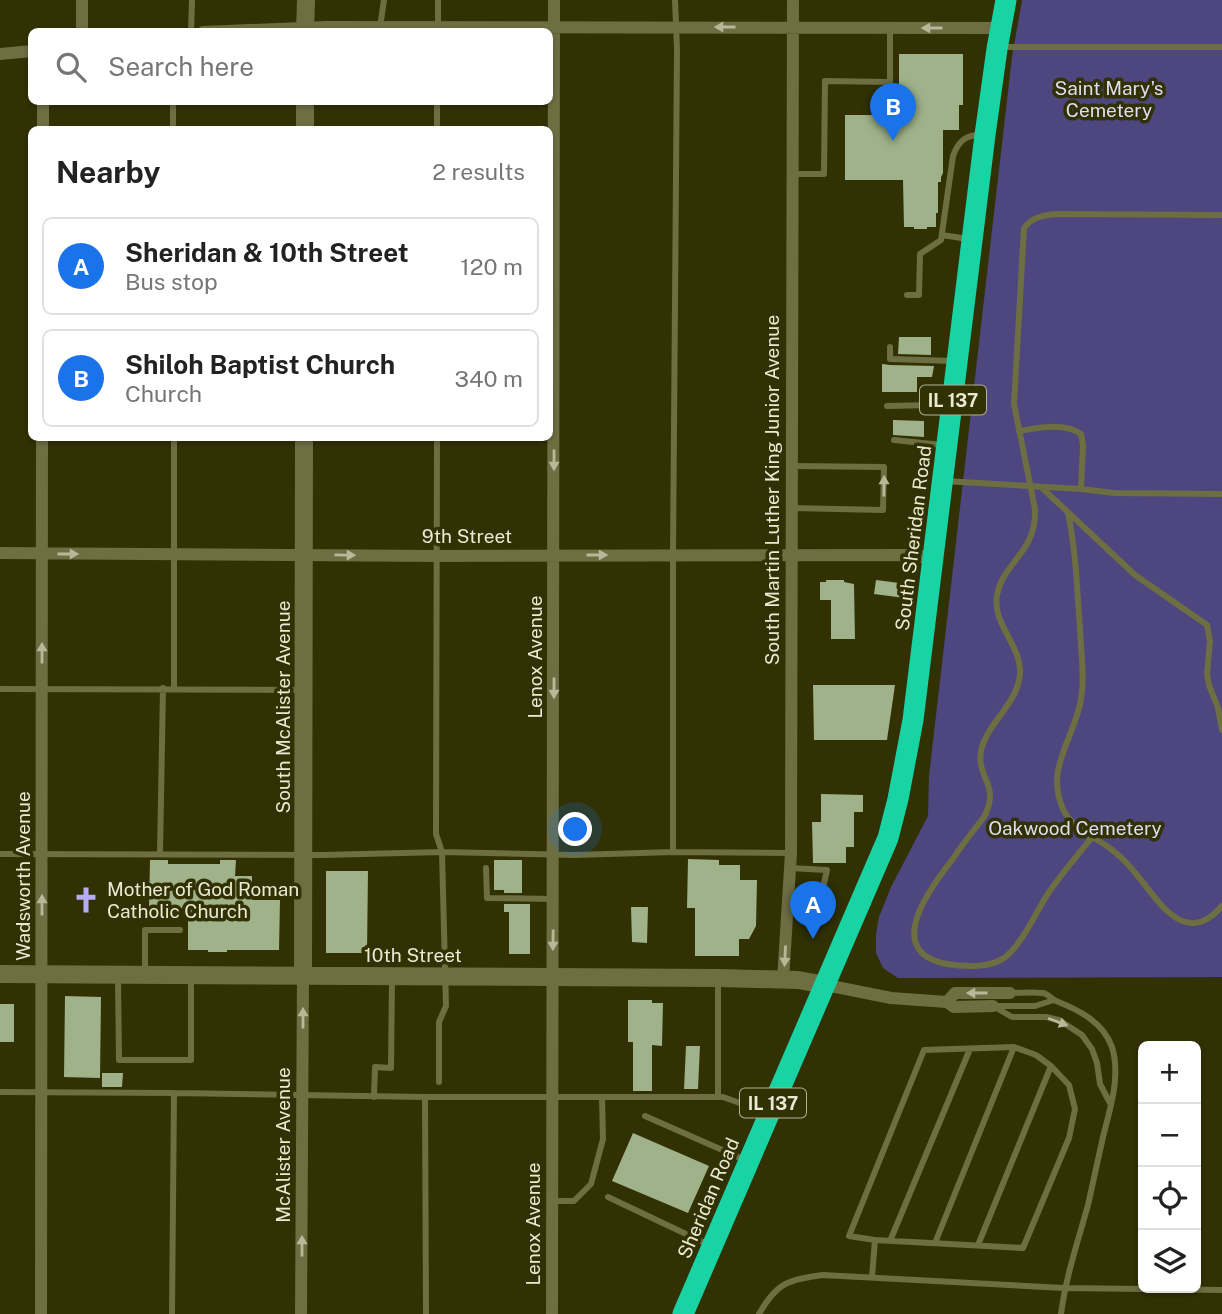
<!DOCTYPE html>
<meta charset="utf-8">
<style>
:root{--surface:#fff;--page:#f2f2f2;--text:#222;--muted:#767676;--line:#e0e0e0;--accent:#1a73e8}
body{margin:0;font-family:"Public Sans",sans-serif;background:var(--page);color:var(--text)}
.controls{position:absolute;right:21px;bottom:21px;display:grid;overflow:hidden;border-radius:10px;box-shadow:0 2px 5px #0004}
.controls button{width:63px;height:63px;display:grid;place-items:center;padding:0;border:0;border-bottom:2px solid var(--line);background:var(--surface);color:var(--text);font:35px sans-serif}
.you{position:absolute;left:576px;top:830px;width:24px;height:24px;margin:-18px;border:5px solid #fff;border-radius:50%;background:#1a73e8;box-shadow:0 0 0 10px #1a73e833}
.badge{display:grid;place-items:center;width:46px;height:46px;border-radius:50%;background:var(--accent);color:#fff;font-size:23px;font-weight:700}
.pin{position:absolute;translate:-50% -58px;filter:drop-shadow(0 2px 4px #0008)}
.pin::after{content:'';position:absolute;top:37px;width:24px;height:21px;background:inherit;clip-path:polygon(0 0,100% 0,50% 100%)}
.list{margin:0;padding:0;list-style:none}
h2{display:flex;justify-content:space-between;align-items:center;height:91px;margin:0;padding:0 28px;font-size:30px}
h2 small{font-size:23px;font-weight:400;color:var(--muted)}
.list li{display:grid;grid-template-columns:46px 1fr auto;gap:21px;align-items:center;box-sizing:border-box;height:98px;margin:0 14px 14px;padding:0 14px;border:2px solid var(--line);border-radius:10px}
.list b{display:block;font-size:26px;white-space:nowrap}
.list p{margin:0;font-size:23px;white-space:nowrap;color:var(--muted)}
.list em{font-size:23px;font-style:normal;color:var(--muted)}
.icon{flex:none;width:38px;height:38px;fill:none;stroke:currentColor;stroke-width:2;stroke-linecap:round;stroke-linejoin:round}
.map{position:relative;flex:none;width:1222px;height:1314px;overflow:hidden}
.search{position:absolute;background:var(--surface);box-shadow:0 2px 5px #0004;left:28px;top:28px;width:525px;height:77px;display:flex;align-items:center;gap:18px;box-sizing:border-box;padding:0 24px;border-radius:10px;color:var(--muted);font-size:26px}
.panel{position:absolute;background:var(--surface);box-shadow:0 2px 5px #0004;left:28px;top:126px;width:525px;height:315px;border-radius:10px}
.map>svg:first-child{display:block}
.green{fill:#4e467f}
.building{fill:#9fb289}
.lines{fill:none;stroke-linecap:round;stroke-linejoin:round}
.lane{stroke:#6e6e43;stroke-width:6}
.street{stroke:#6e6e43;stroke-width:12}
.secondary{stroke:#6e6e43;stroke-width:18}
.highway{stroke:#18d3a3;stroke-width:21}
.oneway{fill:#b8b899}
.labels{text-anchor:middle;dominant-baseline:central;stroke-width:7;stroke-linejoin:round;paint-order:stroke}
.shield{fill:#313104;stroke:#b2b295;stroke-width:2}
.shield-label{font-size:18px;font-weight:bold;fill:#e9ead3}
.park-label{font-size:19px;fill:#deddf0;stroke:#313104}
.street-label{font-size:19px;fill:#e9ead3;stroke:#313104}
.poi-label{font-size:19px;fill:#e9ead3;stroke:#313104;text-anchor:start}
</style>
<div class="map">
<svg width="1222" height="1314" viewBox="0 0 1222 1314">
<rect width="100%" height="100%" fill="#313104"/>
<!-- green -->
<path class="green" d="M1022,0H1222V977L898,978L883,968L876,953V934L879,917L891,887L928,816L929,776L1012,57Z"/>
<!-- building -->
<path class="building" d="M899,54H963V105H959V130H943V173L941,177V182H938V213H936V227H927V229H914V227H904L903,180H845V115H899Z
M899,337H931V355L898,354Z
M882,364L890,365L934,366L932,377H917V392H882Z
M893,420L924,421V437L893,435Z
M826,580H844V582L854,584L855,639H831V600H820V582H826Z
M876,580L907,584L905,598L874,594Z
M813,685H895L887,740H814Z
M821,794L863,795V812H854V847H846V863H813L812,822H821Z
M688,859L719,860V865H740V880H757L756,926L749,939H739V956H695V908H687Z
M150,860H168V864H220V860H236L235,876H252V900H280L279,950H227V952H208V950H188V908H149Z
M494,860H522V893H504V890H494Z
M326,871H368L367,953H326Z
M504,904H530V954H509V912H504Z
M631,907H648L647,943L632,942Z
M65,996L101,997L100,1078L64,1077Z
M628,1000H652V1003H663L662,1046L652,1045V1091H633V1042H628Z
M0,1004H14V1042H0Z
M686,1046H700L698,1089H684Z
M102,1073H123L122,1087H102Z
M633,1133L709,1166L688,1213L612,1181Z"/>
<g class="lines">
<!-- lane -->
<path class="lane" d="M380,27L384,0
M438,30V0
M191,32L192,0
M1000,47H1222
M173,102V130
M437,130V102
M792,174H824L825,81L890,82V28
M942,235L968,239
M907,295H919L920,254L941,240L953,156C958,142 965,135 980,135
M890,347V359L953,361
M887,406L932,405L947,409
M1019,431C1038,428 1065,422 1081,434L1083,445L1081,489
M437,438L436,834L442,852L446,1006L439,1022V1082
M894,440L942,445
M944,481L1081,489L1114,493L1222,494
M1041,487L1135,575L1207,625L1210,641L1207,674L1209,685L1218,708L1222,730
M791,508L883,510L884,467L793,466
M1068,513C1076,551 1077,590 1080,629C1081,655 1086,683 1079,708C1070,744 1046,771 1063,809C1073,830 1094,836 1111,849C1133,865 1146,889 1164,908C1185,929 1203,928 1222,906
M174,688V438
M0,689L302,690
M1092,837C1078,855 1062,873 1049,892C1037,910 1022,945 1004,958C990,968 964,967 947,964C882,952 930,888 952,860C962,845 973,831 984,817C1001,785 976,778 981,751C987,722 1021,702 1020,670C1019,643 992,623 997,595C1003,562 1037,552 1035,509L1014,404L1024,228C1032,217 1044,215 1057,214L1222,215
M673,852V555L677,49L675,0
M160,853L163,688
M0,854L323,855L442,852L575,855L673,852L791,853
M486,868L487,898L553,899
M790,868L827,870L819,906
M145,973V930H180
M118,978L119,1060H191V977
M1010,993C1021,993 1033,992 1043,993C1048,994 1052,999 1056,1001C1079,1010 1103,1022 1112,1047C1121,1076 1110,1109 1103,1137C1098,1160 1093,1182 1088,1205C1078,1241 1066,1276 1061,1314
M993,1006L1012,1017H1046L1059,1020L1082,1035L1092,1049L1097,1063L1100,1084L1110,1103
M994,1006H1035L1054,1000
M0,1092L174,1093L425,1097H723L765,1112
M374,1097L375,1067L391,1068L392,978
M425,1097L426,1314
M718,1097V980
M645,1116L745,1160
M608,1197L707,1244
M553,1201H574L591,1184L603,1139L602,1097
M890,1241L970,1049
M935,1243L1014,1047
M978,1245L1051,1066
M872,1277L875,1240L849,1236L924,1050L1014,1047L1036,1055L1051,1066L1069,1085L1075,1109L1069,1138L1023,1248L875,1240
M172,1314L174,1093
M759,1314C777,1282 788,1280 823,1275L1064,1288L1222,1290"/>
<!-- street -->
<path class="street" d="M82,32V0
M203,32L326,27L1001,28
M0,54L32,51
M43,130V102
M0,553L436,556L913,555L934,559
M783,980L791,853L793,0
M826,985L891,998L947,1002L954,1007L993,1006
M947,1002L955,993H1010
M41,1314L42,438
M301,1314L303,976
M552,1314L554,0"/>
<!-- secondary -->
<path class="secondary" d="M305,32L306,0
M305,130V102
M0,974L718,978L798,980L826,985
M303,976L304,438"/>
<!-- highway -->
<path class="highway" d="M683,1314L888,838L898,799L913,720L985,135L997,49L1006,0"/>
</g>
<!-- one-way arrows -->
<defs><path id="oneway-solid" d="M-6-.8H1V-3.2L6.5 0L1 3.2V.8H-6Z" transform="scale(1.75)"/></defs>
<g class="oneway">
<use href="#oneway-solid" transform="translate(725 27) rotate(-180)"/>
<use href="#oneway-solid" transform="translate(932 28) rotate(180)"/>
<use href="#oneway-solid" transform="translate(554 460) rotate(90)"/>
<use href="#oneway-solid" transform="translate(884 486) rotate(-89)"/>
<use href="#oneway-solid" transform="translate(68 554)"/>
<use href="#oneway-solid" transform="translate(345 555) rotate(1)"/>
<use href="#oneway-solid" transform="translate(597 555)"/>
<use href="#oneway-solid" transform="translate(42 653) rotate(-90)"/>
<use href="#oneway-solid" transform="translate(554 688) rotate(90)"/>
<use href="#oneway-solid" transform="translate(42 905) rotate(-90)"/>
<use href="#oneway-solid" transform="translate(553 940) rotate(91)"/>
<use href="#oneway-solid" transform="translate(785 956) rotate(93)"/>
<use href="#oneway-solid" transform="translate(977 993) rotate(180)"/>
<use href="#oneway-solid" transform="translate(303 1018) rotate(-90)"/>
<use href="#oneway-solid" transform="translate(1058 1022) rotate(21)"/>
<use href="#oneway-solid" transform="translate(302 1246) rotate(-90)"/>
</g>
<!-- icons -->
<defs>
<g id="church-bare" transform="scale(2.1)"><path d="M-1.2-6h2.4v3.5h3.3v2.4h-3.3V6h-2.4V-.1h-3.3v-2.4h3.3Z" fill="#b4acf9" stroke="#313104" stroke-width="2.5" paint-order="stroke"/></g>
</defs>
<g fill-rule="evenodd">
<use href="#church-bare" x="86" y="900"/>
</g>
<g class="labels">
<!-- shield labels -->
<g class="shield">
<rect x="920" y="385.5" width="66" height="29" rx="5"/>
<rect x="740" y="1088.5" width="66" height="29" rx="5"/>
</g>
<g class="shield-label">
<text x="953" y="400">IL 137</text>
<text x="773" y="1103">IL 137</text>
</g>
<!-- park labels -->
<g class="park-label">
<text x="1109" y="88">Saint Mary's<tspan x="1109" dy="22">Cemetery</tspan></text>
<text x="1075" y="828">Oakwood Cemetery</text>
</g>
<!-- street labels -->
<g class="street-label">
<text transform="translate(772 490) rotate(-90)">South Martin Luther King Junior Avenue</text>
<text x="467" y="536">9th Street</text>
<text transform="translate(913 538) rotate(-83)">South Sheridan Road</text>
<text transform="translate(535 657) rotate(-90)">Lenox Avenue</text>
<text transform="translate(283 707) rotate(-90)">South McAlister Avenue</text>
<text transform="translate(23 876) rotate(-90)">Wadsworth Avenue</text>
<text x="413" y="955">10th Street</text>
<text transform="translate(283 1145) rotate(-90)">McAlister Avenue</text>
<text transform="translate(708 1198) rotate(-67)">Sheridan Road</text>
<text transform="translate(533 1224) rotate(-90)">Lenox Avenue</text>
</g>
<!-- poi labels -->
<g class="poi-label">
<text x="107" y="889">Mother of God Roman<tspan x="107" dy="22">Catholic Church</tspan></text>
</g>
</g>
</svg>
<div class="controls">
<button>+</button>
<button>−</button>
<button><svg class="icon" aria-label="locate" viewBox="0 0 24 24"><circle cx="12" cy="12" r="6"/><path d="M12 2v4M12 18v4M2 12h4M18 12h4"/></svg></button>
<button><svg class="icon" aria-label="layers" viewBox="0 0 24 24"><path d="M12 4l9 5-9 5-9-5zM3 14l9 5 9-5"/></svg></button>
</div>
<div class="you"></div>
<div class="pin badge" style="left:813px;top:939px">A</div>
<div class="pin badge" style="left:893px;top:141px">B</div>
<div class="search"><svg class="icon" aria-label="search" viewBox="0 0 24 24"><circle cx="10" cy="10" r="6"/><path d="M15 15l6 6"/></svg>Search here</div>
<section class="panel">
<h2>Nearby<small>2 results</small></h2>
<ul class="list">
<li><span class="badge">A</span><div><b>Sheridan &amp; 10th Street</b><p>Bus stop</p></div><em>120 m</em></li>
<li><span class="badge">B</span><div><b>Shiloh Baptist Church</b><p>Church</p></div><em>340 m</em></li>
</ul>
</section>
</div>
